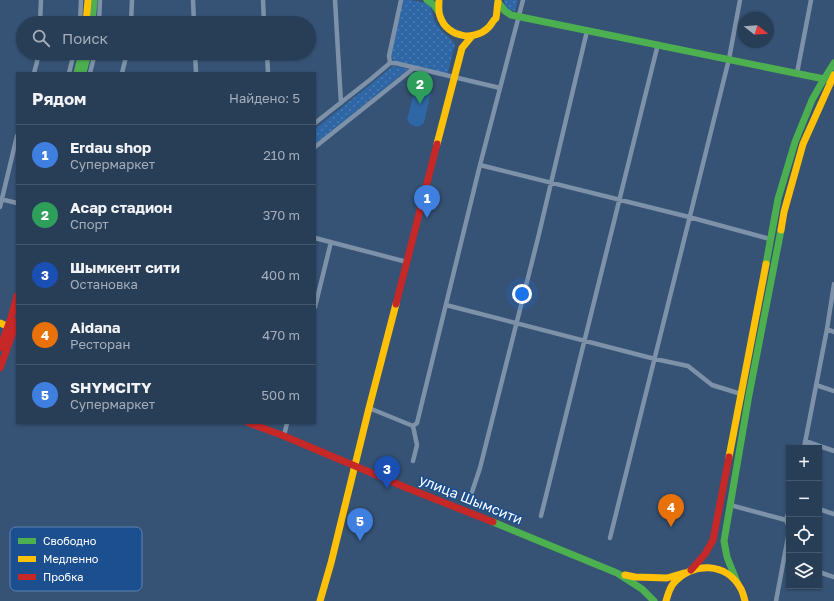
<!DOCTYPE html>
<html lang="ru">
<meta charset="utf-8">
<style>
:root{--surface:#283e57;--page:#344961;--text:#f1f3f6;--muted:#a5aeba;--line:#44576d;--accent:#b9c2ce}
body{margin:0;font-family:"Golos Text",sans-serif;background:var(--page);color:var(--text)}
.controls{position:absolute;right:12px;bottom:12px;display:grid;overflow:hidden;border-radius:0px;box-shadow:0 1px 3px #0004}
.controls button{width:36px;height:36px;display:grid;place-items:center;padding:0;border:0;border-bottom:1px solid var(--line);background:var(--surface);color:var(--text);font:20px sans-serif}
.compass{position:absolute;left:738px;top:12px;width:36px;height:36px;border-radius:50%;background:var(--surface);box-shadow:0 1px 3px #0004;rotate:107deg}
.you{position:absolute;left:522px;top:294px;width:14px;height:14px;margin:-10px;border:3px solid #fff;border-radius:50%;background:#1a73e8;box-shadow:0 0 0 6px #1a73e833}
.badge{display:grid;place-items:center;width:26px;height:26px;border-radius:50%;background:var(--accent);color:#fff;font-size:13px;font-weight:700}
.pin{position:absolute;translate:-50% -33px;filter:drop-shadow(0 1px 2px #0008)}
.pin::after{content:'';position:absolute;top:21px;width:14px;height:12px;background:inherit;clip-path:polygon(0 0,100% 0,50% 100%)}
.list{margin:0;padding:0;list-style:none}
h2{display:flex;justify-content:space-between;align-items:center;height:52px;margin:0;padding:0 16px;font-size:17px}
h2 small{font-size:13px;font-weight:400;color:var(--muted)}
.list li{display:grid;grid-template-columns:26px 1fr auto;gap:12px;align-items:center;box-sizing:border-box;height:60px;padding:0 16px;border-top:1px solid var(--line)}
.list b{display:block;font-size:15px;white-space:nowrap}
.list p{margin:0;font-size:13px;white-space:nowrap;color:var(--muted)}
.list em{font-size:13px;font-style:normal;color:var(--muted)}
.icon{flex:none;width:22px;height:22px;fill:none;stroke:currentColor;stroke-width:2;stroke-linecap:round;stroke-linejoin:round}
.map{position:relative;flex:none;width:834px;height:601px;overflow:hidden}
.search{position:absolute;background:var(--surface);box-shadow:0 1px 3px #0004;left:16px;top:16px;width:300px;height:44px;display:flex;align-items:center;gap:10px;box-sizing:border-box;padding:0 14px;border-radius:22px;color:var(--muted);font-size:15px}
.panel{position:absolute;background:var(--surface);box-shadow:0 1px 3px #0004;left:16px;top:72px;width:300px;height:352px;border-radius:0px}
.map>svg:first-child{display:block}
.park{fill:url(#park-dots)}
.pitch{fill:#2f66a5}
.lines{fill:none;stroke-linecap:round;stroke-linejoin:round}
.street{stroke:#7d92a8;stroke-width:4.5}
.fast{stroke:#4caf50;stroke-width:7}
.slow{stroke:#ffc107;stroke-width:7}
.jam{stroke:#c62828;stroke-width:7}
.labels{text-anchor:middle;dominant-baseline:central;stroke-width:3;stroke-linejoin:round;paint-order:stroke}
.street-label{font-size:14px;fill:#fff;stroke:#1b4f8f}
.key{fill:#1b4f8f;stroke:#5f84b1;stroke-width:1}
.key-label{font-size:11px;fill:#fff}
</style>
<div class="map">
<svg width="834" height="601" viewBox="0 0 834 601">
<defs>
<pattern id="park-dots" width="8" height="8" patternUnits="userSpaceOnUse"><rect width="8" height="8" fill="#2f66a5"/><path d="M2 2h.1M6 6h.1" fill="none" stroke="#4e7db2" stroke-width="1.8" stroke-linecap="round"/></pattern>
</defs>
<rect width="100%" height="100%" fill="#365274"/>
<!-- park -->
<path class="park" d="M403,0H411L429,4C433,10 432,16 435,22C440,31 449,36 455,44L448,72L446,74L394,61L391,56Z
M504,0H518L515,11L506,9Z
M393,66L408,69L315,144V129Z"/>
<!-- pitch -->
<path class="pitch" d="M421,81L428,82L432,88L424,123L419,127L411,125L407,120L416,85Z"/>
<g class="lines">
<!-- street -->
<path class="street" d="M193,0L194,23
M263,0L264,23
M335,0L341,103
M40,23L41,0
M80,23L81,0
M99,23L100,0
M131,23L132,0
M195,53L196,73
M267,53L268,73
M390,63L389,56L401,0
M34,73L37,62L38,53
M69,73L74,53
M90,73L95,53
M122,73L127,53
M797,73L811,0
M315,123L371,79L390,63H395L500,88
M315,147L414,68
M480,165L689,217L770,239
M0,199L17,203
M0,207L17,136
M315,238L407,262
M446,305L655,359L688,366L712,385L741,394
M315,307L331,242
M827,329L834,332
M816,385L834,391
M369,408L413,426L417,423L480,165L523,0
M284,436L287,423
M805,441L834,451
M804,448L827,329L834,284
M413,461L417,445L413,426
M472,492L480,468L538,238L587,31
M730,505L786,520
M819,509L834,514
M789,511L786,520L789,527
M541,516L658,44
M610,538L729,59L740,0
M819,572L834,577
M776,601L789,532"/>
<!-- fast -->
<path class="fast" d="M427,0L434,5L438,11
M498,2L505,11L511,15L829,80
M92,23L94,0
M77,73L82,53
M83,73L88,53
M766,264L778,199L795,142L812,100L821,84L834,63
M493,522L617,573L642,589L654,601
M737,582L727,557L724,541L749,395L781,230"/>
<!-- slow -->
<path class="slow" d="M439,0C439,5 438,11 440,16C447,39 479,43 492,23C492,22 496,18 496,18C497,13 497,7 498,2
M86,23L88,0
M437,144L462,48L472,36
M781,230L784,212L803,144L834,75
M0,323L11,328
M729,457L766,264
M625,575L635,577L667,578L684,573
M320,601L331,563L369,408L396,304
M666,601C668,595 669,589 673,584C692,561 727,562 741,589C743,593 744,597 745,601"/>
<!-- jam -->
<path class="jam" d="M396,304L437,144
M0,348L11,318L17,296
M0,368L17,321
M249,423L284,436L407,488L493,522
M691,570L705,554L713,540L729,457"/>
</g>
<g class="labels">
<!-- street labels -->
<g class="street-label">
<text transform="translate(471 499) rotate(22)">улица Шымсити</text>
</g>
</g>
<!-- legend -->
<rect x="10" y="527" width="132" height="64" rx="6" class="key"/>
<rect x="18" y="538" width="18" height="6" fill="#4caf50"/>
<rect x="18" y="556" width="18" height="6" fill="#ffc107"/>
<rect x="18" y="574" width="18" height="6" fill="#c62828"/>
<g class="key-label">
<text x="43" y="545">Свободно</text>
<text x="43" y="563">Медленно</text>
<text x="43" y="581">Пробка</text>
</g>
</svg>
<div class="controls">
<button>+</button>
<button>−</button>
<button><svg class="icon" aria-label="locate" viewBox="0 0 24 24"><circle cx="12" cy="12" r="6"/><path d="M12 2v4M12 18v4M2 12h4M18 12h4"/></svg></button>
<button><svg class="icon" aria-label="layers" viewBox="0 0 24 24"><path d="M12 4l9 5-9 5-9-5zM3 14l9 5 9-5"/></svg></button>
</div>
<svg class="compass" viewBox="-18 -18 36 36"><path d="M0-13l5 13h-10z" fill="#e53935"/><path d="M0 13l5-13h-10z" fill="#a5aeba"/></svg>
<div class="you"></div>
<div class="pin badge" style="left:427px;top:218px;background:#3f7fe0">1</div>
<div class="pin badge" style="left:420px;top:104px;background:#2e9e5b">2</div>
<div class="pin badge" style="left:387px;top:489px;background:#1a4fb4">3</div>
<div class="pin badge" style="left:671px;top:527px;background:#e8710a">4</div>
<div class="pin badge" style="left:360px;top:541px;background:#3f7fe0">5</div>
<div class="search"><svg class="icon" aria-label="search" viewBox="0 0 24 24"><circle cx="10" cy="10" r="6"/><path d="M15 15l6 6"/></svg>Поиск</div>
<section class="panel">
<h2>Рядом<small>Найдено: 5</small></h2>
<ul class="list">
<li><span class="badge" style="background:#3f7fe0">1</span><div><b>Erdau shop</b><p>Супермаркет</p></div><em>210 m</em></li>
<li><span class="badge" style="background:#2e9e5b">2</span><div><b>Асар стадион</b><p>Спорт</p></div><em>370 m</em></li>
<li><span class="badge" style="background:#1a4fb4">3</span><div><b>Шымкент сити</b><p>Остановка</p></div><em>400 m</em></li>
<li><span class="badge" style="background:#e8710a">4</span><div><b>Aidana</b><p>Ресторан</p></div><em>470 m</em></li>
<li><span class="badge" style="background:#3f7fe0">5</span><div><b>SHYMCITY</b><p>Супермаркет</p></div><em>500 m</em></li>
</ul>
</section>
</div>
